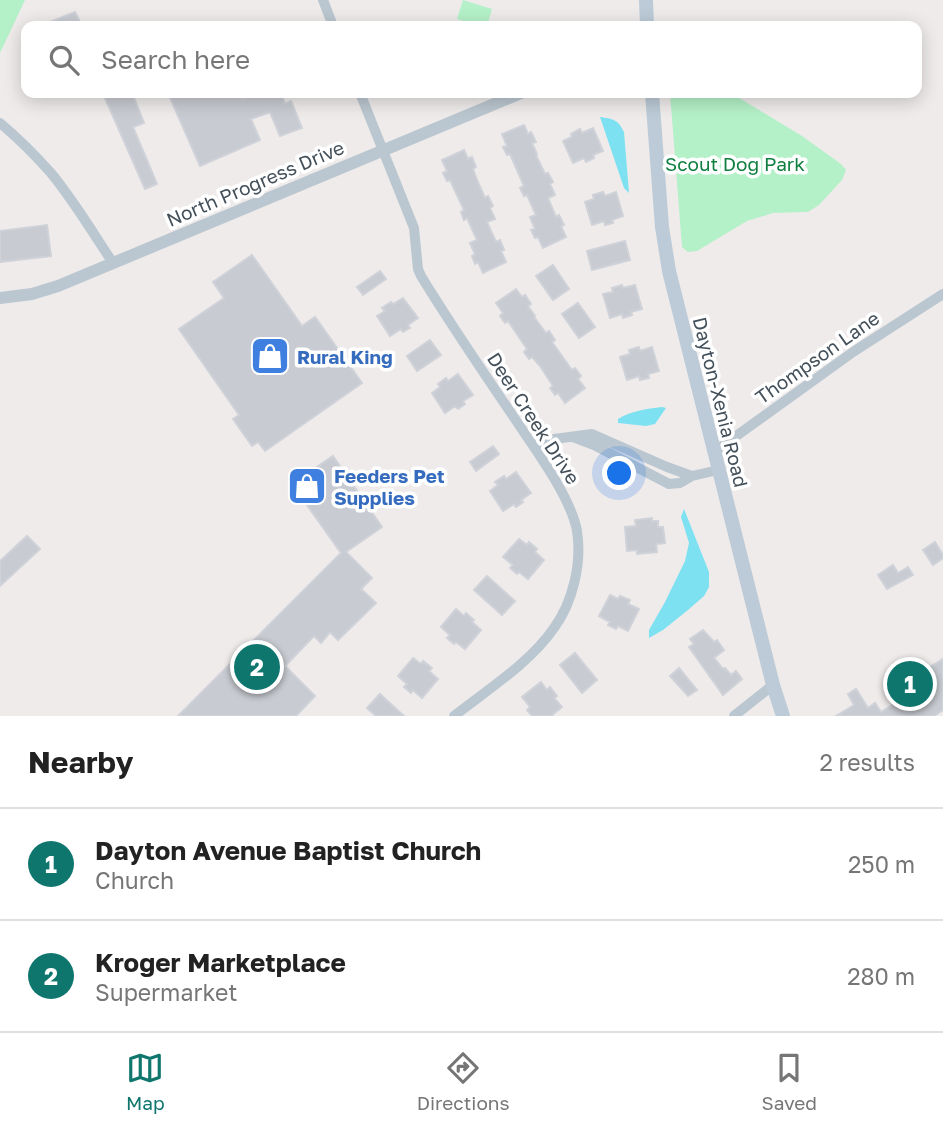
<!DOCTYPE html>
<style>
:root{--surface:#fff;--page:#f6f6f6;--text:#222;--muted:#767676;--line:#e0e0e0;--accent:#0f766e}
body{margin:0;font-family:"Golos Text",sans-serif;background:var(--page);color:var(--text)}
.you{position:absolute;left:620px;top:474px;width:24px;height:24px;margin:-18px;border:5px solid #fff;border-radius:50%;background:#1a73e8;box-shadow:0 0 0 10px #1a73e833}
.badge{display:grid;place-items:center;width:46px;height:46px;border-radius:50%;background:var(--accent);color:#fff;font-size:23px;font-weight:700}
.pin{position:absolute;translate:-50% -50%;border:4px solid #fff;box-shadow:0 2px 7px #0006}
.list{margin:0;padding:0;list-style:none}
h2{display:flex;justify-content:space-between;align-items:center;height:91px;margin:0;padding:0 28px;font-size:30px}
h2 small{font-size:23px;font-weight:400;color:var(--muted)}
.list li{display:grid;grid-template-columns:46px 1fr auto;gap:21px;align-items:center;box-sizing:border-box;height:112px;padding:0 28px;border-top:2px solid var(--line)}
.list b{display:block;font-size:26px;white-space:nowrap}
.list p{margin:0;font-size:23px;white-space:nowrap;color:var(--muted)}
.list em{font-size:23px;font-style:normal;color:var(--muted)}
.icon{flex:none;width:38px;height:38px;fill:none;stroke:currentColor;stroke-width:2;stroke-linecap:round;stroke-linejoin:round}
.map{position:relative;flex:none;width:943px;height:716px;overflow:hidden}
.search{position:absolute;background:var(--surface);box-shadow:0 4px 18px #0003;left:21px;right:21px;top:21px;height:77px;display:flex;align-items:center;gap:18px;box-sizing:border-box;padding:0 24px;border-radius:14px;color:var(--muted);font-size:26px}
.sheet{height:315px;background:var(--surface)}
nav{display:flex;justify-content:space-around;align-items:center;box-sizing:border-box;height:98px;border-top:2px solid var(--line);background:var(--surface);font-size:19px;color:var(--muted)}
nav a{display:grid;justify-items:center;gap:4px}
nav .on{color:var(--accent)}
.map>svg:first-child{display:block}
.green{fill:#b4f1c8}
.water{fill:#7ee1f2}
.building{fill:#c8cbd1;stroke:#cfd2d8;stroke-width:2}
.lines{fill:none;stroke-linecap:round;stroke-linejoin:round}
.minor{stroke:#bbc7d0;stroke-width:10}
.tertiary{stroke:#bbc7d0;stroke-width:12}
.secondary{stroke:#bccbd7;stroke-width:14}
.labels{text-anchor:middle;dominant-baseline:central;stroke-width:7;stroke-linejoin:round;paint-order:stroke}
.park-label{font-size:19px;fill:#0f7f40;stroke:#fff}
.street-label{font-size:19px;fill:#43505a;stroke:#fff}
.shop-label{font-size:19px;font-weight:bold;fill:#366cbe;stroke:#fff;text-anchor:start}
</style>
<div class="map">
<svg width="943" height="716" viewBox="0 0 943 716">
<rect width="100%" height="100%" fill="#efebeb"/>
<!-- green -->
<path class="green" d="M0,0H25L0,53Z
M463,0L492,9L487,26H482L457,19Z
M670,93H731L802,136L841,164L846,170L842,180L819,205L808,212L773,213L747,221L697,251L688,252L682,247Z"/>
<!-- water -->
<path class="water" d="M600,117C613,119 618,119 624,132L629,193L624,188Z
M662,407L666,408L655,424L646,426L618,423V419C631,411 646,409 662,407Z
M684,509L709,572V587L704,596L688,610L663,630L649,638V630L665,602L685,561L689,543L681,517Z"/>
<!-- building -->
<path class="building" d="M75,12L82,26H40Z
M118,93H132L144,123L133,127L157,184L145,189L105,98Z
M168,93H240L242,99L258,93H281L285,104L291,101L302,128L280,136L270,112L251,119L260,140L200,166Z
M524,125L528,134L531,132L536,142L532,143L537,154L536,155L545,174L548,173L553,182L550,184L555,195L548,198L556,217L559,215L564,225L561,226L566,237L543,248L538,237L535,238L531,230L535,229L530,217L536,215L527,195L524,196L520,188L524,186L510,154L507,155L503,147L507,146L502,134Z
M593,128L603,151L593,155L594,158L586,162L584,158L573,163L563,141L572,137L571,134L580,129L582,133Z
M464,150L468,159L472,157L476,167L473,169L477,180L485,198L488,196L493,206L490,208L495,219L487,222L496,242L500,240L504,250L501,251L506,262L483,273L478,262L475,264L472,256L475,254L470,243L477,240L467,218L464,220L461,212L464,210L450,180L447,181L443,173L447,171L442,160Z
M603,192L605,196L616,192L623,216L612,220L613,223L605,225L604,221L592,225L585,202L594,199L593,195Z
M47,225L51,256L0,262V231Z
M625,241L630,260L592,270L587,251Z
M252,255L302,326L315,317L362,383L265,451L258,442L252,446L233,419L239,415L179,329L224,298L213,282Z
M553,265L569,289L553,300L536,276Z
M380,271L386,279L363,295L357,287Z
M622,285L623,288L635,285L642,309L631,312L632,315L623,318L622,314L610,318L603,294L613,292L612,288Z
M516,289L522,297L525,295L531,304L528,306L535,316L534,317L546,333L549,331L555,340L552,342L572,370L575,368L581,376L578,379L585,388L565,403L558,393L555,395L550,388L553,386L540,366L532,357L529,359L524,352L527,349L508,321L505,323L500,316L503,313L496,303Z
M403,298L418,318L408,325L410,328L403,332L401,329L390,336L377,316L385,311L382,308L391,302L393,304Z
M578,303L595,327L579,338L562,314Z
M430,340L441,355L417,371L407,356Z
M639,347L640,351L652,347L659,371L648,374L649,378L640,380L639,376L627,380L620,357L630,354L629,350Z
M458,374L473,395L463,401L465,404L458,409L455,406L445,413L432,393L440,387L438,384L446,378L448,381Z
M493,446L499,454L476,471L470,462Z
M333,456L382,527L346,552L372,578L361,589L376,603L338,640L330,632L321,643L314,636L285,666L315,696L296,716H178L341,553L292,484Z
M516,472L531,493L521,500L523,502L516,507L514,504L503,511L490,491L498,485L495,482L504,476L506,479Z
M652,518V521H658V527H663L665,543L656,544L657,552L637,554V550L627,551L625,527L636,526L635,520Z
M27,536L40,549L0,586V561Z
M519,539L527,545L529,542L537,549L535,552L544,560L528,579L519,572L517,574L510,568L513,565L503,557Z
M935,542L943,555V558L933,565L923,550Z
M893,565L898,573L908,567L913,575L887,589L878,575Z
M487,576L515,601L502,615L474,590Z
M610,595L618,599L620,596L630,600L628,604L639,609L628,631L618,626L616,629L608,625L610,622L599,616Z
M456,609L464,616L466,613L474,620L472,622L481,630L465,649L456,642L454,644L447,638L450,635L441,627Z
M703,630L714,642L717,640L724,650L714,658L723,669L725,668L731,675L736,671L742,679L723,695L689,647L694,644L690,639Z
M575,653L597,680L582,693L560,665Z
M413,658L421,664L423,661L432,668L429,671L438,679L422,698L413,690L411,693L404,687L407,684L398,676Z
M943,659V710L934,716H836L854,705L848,694L856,689L868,708L875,703L881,712L899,701L892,690Z
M679,668L697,690L688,696L670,676Z
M541,682L547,690L550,687L557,696L554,698L562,707L551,716H532L527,710L530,707L522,697Z
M380,694L404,716H376L367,708Z"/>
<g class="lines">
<!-- minor -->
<path class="minor" d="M323,0L333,26
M360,93L414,228L418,269L421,276C451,325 483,372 515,419C535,449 571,497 577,531C582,563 573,602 554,628C530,663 487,690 454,716
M0,123C18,138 35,155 51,173C74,201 93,233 113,263
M573,437L594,445L669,484L680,483L692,476L718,470
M537,451L554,439L592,434L667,467L692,476
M714,452L853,352L943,294
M734,716L773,685"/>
<!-- tertiary -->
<path class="tertiary" d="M0,298L32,294L58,286L521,93"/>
<!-- secondary -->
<path class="secondary" d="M646,0L647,26
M652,93L662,227L669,271L773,685L783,716"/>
</g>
<!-- icons -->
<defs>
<g id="shop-square" transform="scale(2.0125)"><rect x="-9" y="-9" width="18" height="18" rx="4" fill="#3f7fe0" stroke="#fff"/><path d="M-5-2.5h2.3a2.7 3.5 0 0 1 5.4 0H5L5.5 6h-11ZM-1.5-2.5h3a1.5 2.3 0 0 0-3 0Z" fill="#fff"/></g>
</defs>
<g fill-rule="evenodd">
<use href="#shop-square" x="270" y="356"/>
<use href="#shop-square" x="307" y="486"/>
</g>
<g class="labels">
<!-- park labels -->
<g class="park-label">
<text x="735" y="163">Scout Dog Park</text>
</g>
<!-- street labels -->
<g class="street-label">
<text transform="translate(255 183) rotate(-23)">North Progress Drive</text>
<text transform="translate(817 357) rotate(-35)">Thompson Lane</text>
<text transform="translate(721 402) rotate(76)">Dayton-Xenia Road</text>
<text transform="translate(534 418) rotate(57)">Deer Creek Drive</text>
</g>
<!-- shop labels -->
<g class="shop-label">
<text x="297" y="356">Rural King</text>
<text x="334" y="475">Feeders Pet<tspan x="334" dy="22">Supplies</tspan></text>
</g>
</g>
</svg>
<div class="you"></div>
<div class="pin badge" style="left:910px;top:684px">1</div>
<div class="pin badge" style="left:257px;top:667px">2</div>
<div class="search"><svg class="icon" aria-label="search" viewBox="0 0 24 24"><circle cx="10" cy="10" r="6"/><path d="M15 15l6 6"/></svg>Search here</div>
</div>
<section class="sheet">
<h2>Nearby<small>2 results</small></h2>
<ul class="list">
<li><span class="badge">1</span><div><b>Dayton Avenue Baptist Church</b><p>Church</p></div><em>250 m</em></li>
<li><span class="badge">2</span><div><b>Kroger Marketplace</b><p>Supermarket</p></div><em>280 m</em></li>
</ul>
</section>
<nav>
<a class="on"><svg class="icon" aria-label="map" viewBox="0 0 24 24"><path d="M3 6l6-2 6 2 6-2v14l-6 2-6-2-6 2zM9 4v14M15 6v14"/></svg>Map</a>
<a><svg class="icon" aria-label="directions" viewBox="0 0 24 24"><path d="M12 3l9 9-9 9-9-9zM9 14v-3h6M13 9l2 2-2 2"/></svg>Directions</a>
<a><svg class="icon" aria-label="saved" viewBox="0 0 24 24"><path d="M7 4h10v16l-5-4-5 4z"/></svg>Saved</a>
</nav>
